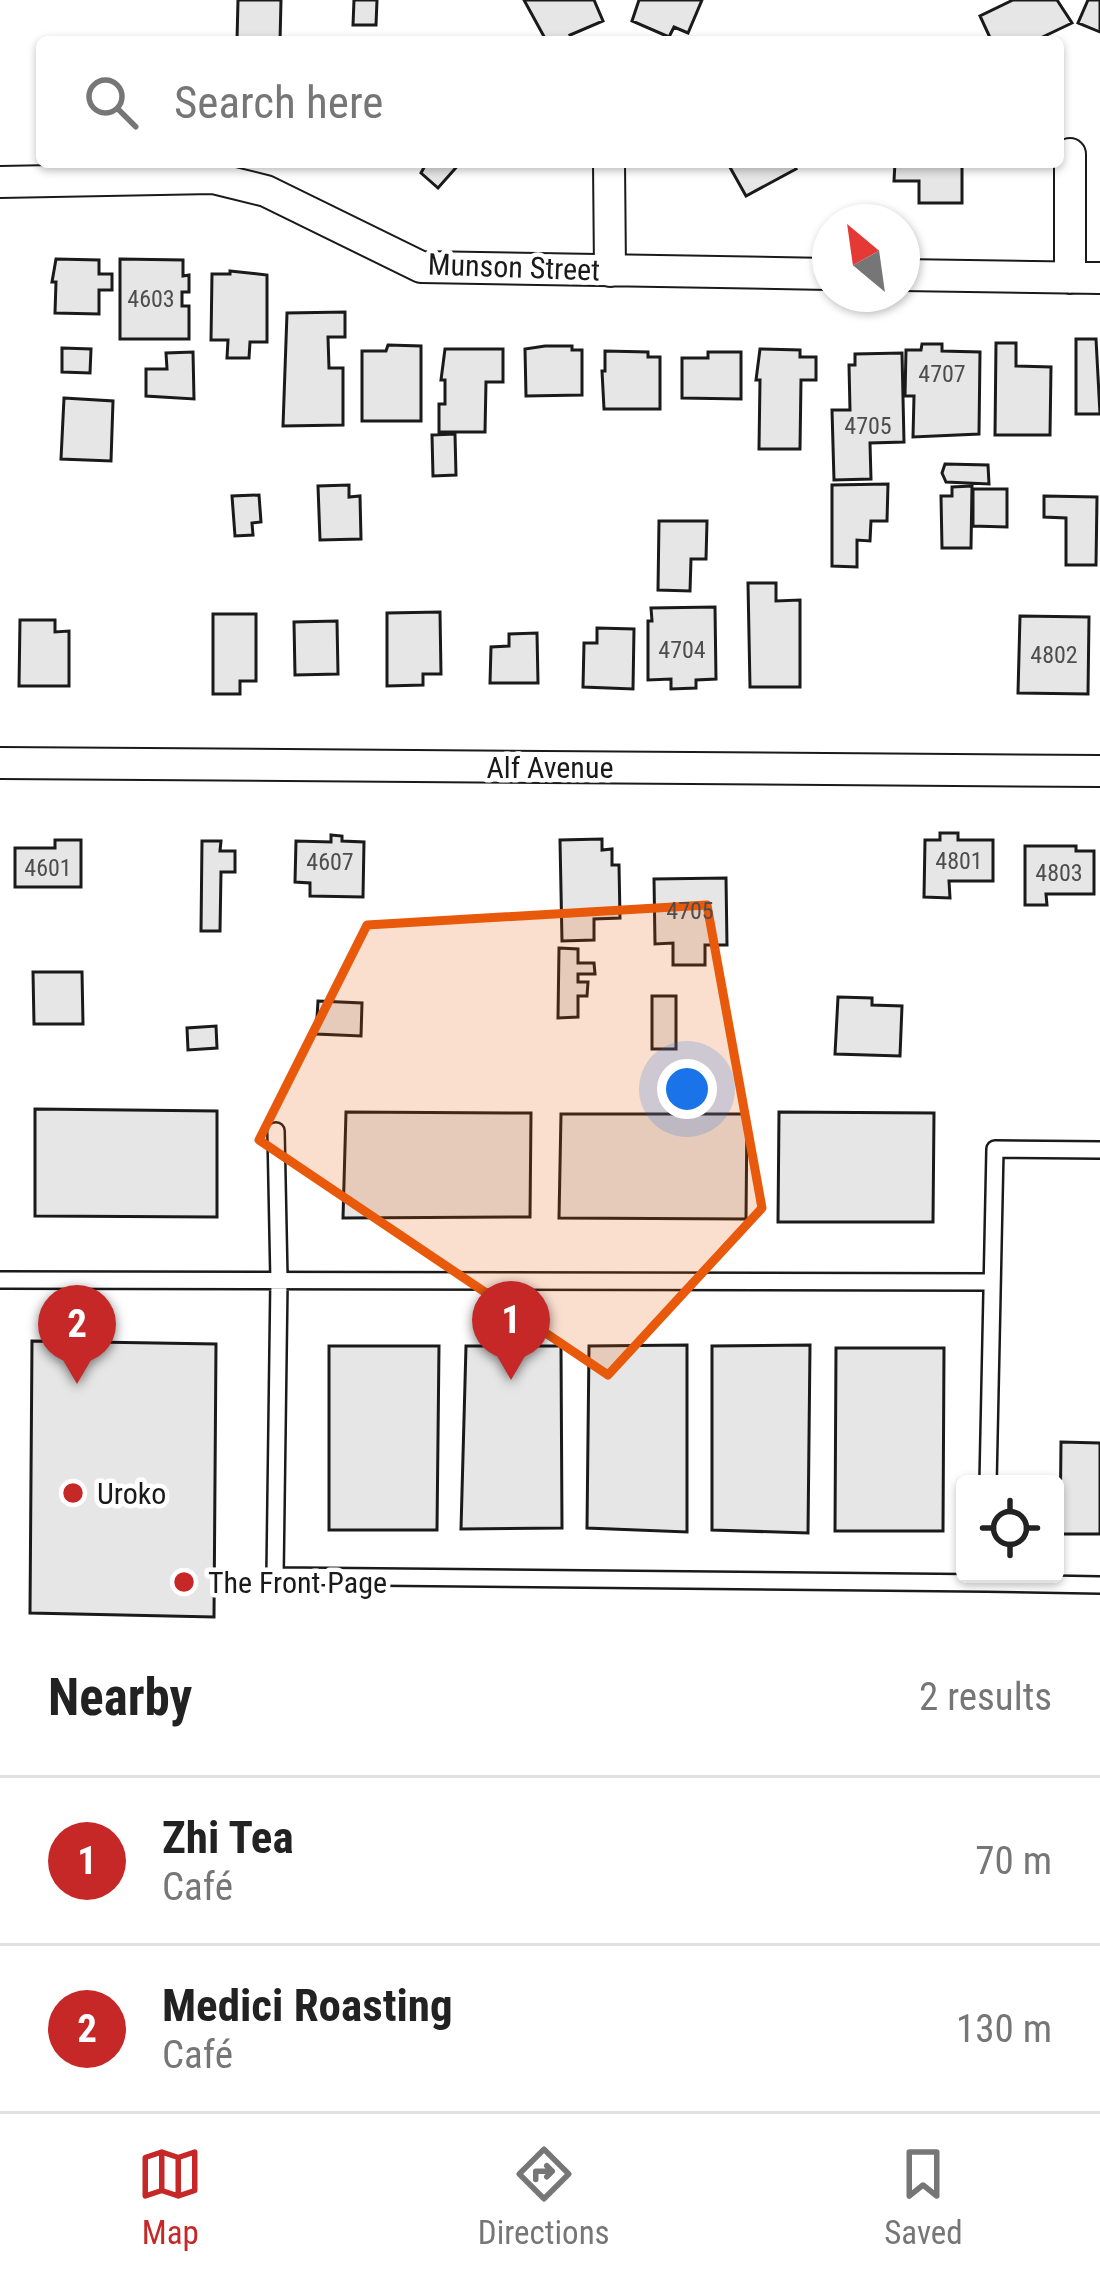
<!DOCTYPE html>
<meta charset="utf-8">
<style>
:root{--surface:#fff;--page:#f2f2f2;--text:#222;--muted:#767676;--line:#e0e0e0;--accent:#c62828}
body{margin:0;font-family:"Roboto Condensed",sans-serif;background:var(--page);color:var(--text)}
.controls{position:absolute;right:36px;bottom:36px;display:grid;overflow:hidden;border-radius:12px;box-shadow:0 3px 9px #0004}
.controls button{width:108px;height:108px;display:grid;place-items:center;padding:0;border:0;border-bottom:3px solid var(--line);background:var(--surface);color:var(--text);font:60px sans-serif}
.compass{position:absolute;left:812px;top:204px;width:108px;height:108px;border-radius:50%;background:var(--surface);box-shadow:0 3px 9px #0004;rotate:331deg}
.you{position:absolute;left:687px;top:1089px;width:42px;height:42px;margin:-30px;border:9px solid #fff;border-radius:50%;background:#1a73e8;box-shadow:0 0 0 18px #1a73e833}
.badge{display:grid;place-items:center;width:78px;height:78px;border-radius:50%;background:var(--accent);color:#fff;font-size:39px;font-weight:700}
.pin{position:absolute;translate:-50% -99px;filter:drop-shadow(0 3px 6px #0008)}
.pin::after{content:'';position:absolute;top:63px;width:42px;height:36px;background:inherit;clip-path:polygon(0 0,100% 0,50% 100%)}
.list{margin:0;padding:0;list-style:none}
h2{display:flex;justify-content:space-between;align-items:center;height:156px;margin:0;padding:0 48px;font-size:51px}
h2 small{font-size:39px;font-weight:400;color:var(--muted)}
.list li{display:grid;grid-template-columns:78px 1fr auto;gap:36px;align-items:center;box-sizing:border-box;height:168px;padding:0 48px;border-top:3px solid var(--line)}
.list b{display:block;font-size:45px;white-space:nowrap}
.list p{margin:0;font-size:39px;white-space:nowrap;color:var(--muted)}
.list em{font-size:39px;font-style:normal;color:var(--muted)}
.icon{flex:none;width:66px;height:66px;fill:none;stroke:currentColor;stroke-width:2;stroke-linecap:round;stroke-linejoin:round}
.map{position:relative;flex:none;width:1100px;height:1619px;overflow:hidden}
.search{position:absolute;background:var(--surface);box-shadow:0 3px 9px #0004;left:36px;right:36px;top:36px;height:132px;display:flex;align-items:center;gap:30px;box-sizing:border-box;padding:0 42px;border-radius:12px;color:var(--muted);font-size:45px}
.sheet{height:492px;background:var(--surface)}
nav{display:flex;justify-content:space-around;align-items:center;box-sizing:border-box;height:168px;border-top:3px solid var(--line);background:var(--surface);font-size:33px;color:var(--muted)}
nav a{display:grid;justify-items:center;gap:6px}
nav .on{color:var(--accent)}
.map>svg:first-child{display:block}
.building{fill:#e6e6e6;stroke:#1a1a1a;stroke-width:3}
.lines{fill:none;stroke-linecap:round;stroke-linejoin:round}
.lane-casing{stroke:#1a1a1a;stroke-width:20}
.street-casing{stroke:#1a1a1a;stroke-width:34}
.lane{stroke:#fff;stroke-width:15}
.street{stroke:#fff;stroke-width:30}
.marked{fill:#e8590c;fill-opacity:0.2;stroke:#e8590c;stroke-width:9;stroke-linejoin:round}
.poi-dot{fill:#c62828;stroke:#fff;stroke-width:4.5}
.labels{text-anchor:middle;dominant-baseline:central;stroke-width:9;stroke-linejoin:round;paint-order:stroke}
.number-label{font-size:24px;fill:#4d4d4d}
.street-label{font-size:30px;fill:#1a1a1a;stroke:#fff}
.poi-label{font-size:30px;fill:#1a1a1a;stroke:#fff;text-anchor:start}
</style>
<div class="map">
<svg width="1100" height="1619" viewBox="0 0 1100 1619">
<rect width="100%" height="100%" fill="#fff"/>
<!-- building -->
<path class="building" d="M238,0H281L280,42H214L237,40Z
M354,0H377L376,25H353Z
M524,0H594L603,21L570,35L573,41L569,42H547Z
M639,0H702L688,33L674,27L669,37L632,21Z
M1013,0H1057L1072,23L1032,42H992L980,16Z
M1088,0H1100V32L1078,23Z
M427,162H461L438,188L421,173Z
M727,162H792L796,169L746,196Z
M895,162H962V203H919V181H894Z
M56,259L99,260V274H112V290H99V314L55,313L56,282H52Z
M120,259L183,260V276L189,275V292H182V306H189V339H120Z
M230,271L267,275V342H250L249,358H227L228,340H211L212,274H230Z
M345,312V337H328L329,368H343V425L283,426L287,313Z
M1076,339H1096L1100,414H1076Z
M996,343H1016V366L1051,367L1050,435H995Z
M922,344H942V351L980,352L979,434L913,437L914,396H905L906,350H921Z
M388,345L421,346V421H362V351H386Z
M545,346H572V350H582V395L526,396L525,349Z
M62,348L91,349L90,373L62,372Z
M445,349H503V382H486L485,432H439V404H445V380H441Z
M760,349L800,350V357H816V380H801L800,449H759L760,380H756Z
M605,351L648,352V357H660V409H604L602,371H605Z
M193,352L194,399L146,396V369H167L166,353Z
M708,352H741V399L682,398V358H708Z
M902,353L904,442L870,443L871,479L834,480L832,410H850L849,365H855V354Z
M64,398L113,401L111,461L61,459Z
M455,434L456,475L433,476L432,435Z
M945,464L988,465L989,484L946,482L942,473Z
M888,484L887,521H871L870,541L857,540V567L832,566V485Z
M349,485V497L360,496L361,539L320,540L318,486Z
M972,486L971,548H942L941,496H952V487Z
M973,489H1007V527L973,526Z
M259,495L261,522L252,523L253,535L235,536L232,496Z
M1044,496L1097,497L1096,565H1066V518L1044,517Z
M659,521H707L706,559H691L690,591L658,590Z
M748,583H776V601L800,600V687H750Z
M715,607L716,679L696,680V688L671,689V679L648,680V621H652L651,608Z
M440,612L441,674H423V685L387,686V613Z
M213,614H256V681H240V694H213Z
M1020,616L1089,617L1088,694L1018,693Z
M20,620H55V632L69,631V686H19Z
M337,621L338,674L295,675L294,622Z
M597,628L634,629L633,689L583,687L584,643H597Z
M537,633L538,683H490L491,647L509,646V634Z
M940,833H958V840H993V881H949L950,898L924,897L925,840H940Z
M331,835L342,836V841L364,842L363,897L310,896V883L295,882L296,841L331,842Z
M602,839V850L612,849V865H619L620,918L594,919V940L562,941L560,840Z
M55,840H81V887H15V848H55Z
M202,841H221L220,851H235V872H221L220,931H201Z
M1025,846H1076V851H1094V894H1046L1047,905H1025Z
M726,878L727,945H705V965H673V943L655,944L654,879Z
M559,948L578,949V963H594L595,974H578V982H588L587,996H578V1017L558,1018Z
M33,972H82L83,1024H34Z
M652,996H676V1049H652Z
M838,997L872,998V1005L902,1006L900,1056L835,1054Z
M318,1001L362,1003L361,1036L316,1034Z
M216,1026L217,1048L188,1050L187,1028Z
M35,1109L217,1111V1217L35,1216Z
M346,1112L531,1113L530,1217L343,1218Z
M779,1112L934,1113L933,1222H778Z
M561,1114H747L746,1219L559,1218Z
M32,1341L216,1344L214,1617L30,1613Z
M687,1345V1532L587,1528L589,1346Z
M810,1345L808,1533L712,1530V1346Z
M329,1346H439L437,1530H329Z
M466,1346H561L562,1528L461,1529Z
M836,1348H944L943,1531H835Z
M1061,1442L1100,1443V1534H1060Z"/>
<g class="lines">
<!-- lane casing -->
<g class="lane-casing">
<path id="lane" d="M276,1131L279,1280L275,1576L987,1583
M0,1280L992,1282
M988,1484L995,1149L1100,1150
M987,1577V1583L1100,1585"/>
</g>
<!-- street casing -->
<g class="street-casing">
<path id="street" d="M609,162L610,271
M0,182L213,178L266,191L421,267L830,274
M902,275L1100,278
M1070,278V154
M0,763L1100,771"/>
</g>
<!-- lane -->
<use href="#lane" class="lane"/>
<!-- street -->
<use href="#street" class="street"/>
</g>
<!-- marked area -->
<path class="marked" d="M707,905L762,1208L608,1375L259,1140L367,925Z"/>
<!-- markers -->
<g class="poi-dot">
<circle cx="73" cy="1493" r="12"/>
<circle cx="184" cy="1582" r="12"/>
</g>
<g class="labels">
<!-- number labels -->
<g class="number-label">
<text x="151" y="299">4603</text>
<text x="942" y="374">4707</text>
<text x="868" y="426">4705</text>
<text x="682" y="650">4704</text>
<text x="1054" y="655">4802</text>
<text x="959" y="861">4801</text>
<text x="330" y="862">4607</text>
<text x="48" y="868">4601</text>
<text x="1059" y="873">4803</text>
<text x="690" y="911">4705</text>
</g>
<!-- street labels -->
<g class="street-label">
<text transform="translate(514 267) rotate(2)">Munson Street</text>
<text x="550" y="767">Alf Avenue</text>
</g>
<!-- poi labels -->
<g class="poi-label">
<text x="97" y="1493">Uroko</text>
<text x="208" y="1582">The Front Page</text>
</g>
</g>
</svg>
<div class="controls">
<button><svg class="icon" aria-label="locate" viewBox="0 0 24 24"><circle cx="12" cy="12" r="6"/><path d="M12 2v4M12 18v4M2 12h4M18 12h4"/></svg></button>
</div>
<svg class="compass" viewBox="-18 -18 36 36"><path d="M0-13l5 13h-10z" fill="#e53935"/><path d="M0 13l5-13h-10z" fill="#767676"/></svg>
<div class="you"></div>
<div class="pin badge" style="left:511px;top:1380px">1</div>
<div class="pin badge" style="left:77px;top:1384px">2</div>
<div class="search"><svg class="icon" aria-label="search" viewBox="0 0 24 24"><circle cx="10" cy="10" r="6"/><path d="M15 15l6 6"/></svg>Search here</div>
</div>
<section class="sheet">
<h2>Nearby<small>2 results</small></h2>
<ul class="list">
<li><span class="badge">1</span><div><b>Zhi Tea</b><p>Café</p></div><em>70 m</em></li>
<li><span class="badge">2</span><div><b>Medici Roasting</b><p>Café</p></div><em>130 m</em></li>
</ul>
</section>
<nav>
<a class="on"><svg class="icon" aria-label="map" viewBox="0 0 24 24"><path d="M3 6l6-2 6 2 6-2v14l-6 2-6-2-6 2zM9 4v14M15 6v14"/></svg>Map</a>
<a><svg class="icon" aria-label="directions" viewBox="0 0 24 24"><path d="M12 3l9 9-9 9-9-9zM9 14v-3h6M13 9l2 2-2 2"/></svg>Directions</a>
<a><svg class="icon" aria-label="saved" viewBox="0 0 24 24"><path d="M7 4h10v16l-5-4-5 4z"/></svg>Saved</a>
</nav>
